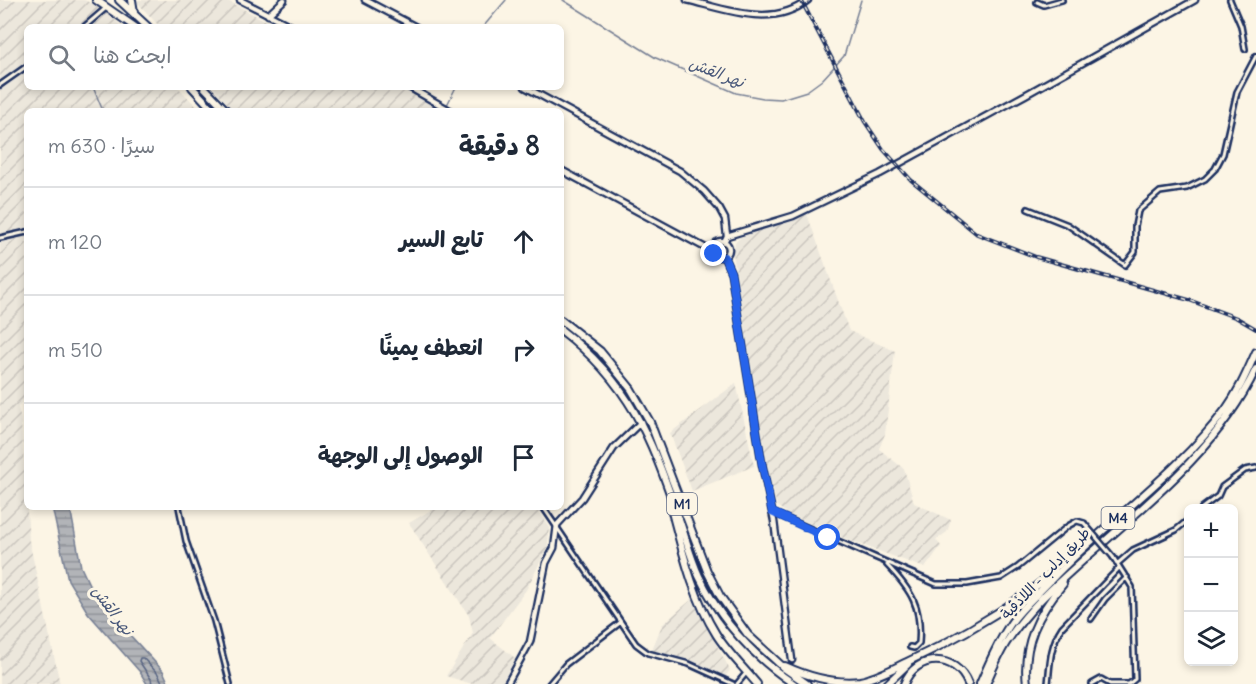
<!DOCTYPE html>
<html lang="ar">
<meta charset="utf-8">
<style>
:root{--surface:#fff;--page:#f6f6f7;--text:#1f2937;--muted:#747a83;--line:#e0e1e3}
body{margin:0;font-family:Delius,"Playpen Sans Arabic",sans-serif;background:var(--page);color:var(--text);direction:rtl}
.controls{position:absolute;right:18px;bottom:18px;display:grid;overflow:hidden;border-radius:9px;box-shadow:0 3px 9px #0003}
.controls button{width:54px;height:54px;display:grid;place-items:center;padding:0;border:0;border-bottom:2px solid var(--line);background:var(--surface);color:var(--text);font:30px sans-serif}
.stop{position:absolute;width:18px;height:18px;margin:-14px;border:4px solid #2563eb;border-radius:50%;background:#fff}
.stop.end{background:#2563eb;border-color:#fff;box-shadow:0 2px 6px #0008}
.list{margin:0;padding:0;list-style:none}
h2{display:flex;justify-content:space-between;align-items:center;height:78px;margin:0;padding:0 24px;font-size:26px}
h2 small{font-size:20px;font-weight:400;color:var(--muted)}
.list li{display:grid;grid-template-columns:39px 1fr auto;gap:18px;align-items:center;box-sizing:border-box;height:108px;padding:0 24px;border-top:2px solid var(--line)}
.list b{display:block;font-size:22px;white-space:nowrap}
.list em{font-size:20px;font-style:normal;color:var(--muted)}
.icon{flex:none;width:33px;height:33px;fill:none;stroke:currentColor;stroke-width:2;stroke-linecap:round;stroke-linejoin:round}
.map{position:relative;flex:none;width:1256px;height:684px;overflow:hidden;direction:ltr}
.search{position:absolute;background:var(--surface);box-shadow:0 3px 9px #0003;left:24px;top:24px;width:540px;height:66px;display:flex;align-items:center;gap:15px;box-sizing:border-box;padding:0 21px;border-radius:9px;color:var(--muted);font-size:22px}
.panel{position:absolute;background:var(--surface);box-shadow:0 3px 9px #0003;left:24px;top:108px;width:540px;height:402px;border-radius:9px;direction:rtl}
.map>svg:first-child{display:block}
.industrial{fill:url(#industrial-furrows)}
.water{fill:url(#water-rules);stroke:#767f94;stroke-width:1.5}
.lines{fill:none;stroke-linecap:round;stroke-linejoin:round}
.shore{stroke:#576482;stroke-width:1.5}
.stream{stroke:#767f94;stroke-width:1.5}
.street-casing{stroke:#1b2f5e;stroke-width:8}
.secondary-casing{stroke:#1b2f5e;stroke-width:9}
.highway-casing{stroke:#1b2f5e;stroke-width:10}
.street{stroke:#fcf5e5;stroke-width:3}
.secondary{stroke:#fcf5e5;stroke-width:4.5}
.highway{stroke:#fcf5e5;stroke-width:6}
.rail-casing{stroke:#1b2f5e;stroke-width:4}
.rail{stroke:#fcf5e5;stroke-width:1.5;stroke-dasharray:4.5;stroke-linecap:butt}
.street-bridge-casing{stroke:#1b2f5e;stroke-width:8;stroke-linecap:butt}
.street-bridge{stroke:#fcf5e5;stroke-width:3}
.route{stroke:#2563eb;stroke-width:8}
.labels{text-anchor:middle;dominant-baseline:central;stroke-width:6;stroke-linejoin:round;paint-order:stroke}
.shield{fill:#fcf5e5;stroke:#5e6a86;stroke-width:1.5}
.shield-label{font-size:14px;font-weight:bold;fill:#1b2f5e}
.street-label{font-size:15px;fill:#1b2f5e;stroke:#fcf5e5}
.water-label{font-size:16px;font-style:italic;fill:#485779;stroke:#fcf5e5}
</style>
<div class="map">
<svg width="1256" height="684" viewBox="0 0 1256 684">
<defs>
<pattern id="industrial-furrows" width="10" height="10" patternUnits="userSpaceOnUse" patternTransform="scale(1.5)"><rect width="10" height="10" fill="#ece7dc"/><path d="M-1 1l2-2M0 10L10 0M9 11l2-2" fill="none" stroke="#cac6bf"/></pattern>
<pattern id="water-rules" width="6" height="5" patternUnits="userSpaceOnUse" patternTransform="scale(1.5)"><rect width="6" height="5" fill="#b2b4b8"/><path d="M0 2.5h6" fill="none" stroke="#909399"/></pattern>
</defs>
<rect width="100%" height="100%" fill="#fcf5e5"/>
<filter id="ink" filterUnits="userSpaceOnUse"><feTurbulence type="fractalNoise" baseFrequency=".0167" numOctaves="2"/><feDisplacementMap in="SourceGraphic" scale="12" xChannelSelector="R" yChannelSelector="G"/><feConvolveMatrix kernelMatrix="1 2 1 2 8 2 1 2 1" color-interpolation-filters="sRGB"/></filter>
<g filter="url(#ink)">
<!-- industrial -->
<path class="industrial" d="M0,0H84L104,9L122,27H27V87H178L201,111H27V394L18,407L21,421L29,540L60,684H0Z
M138,0H226L278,27H160L136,1Z
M213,87H401L433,105L430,111H234Z
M807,214L849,331L895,351L885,434L879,449L904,469L914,503L951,520L947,532L936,540L941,546L925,568L846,539L788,514L777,506L766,466L733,253L735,242L741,237Z
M736,383L754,466L692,491L670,433Z
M436,507H536L549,526L548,547L526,590L490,638L515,658L502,684H472L446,676L473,633L469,616L409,523Z
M692,599L730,670L725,677L691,662L651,652L662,625Z"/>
<!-- water -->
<path class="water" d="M52,507H70L81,567L95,597L163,671L169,684H147L140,672L88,613L68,580Z"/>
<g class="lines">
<!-- shore -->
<path class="shore" d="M152,684L151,679L139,661L140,658H143L158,674L163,684"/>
<!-- stream -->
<path class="stream" d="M563,0L656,58L736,93L763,98L781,99L807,91L822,80L844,56L861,0
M483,27L506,0
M93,87L103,111
M447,105L456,87"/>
<!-- street casing -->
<g class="street-casing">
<path id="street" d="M1230,0L1241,26L1245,49
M1037,2L1044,5L1062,0
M84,27L106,8
M0,85L27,66
M1028,209L1068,225L1125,265L1135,252V226L1138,211L1160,192L1187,188L1205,179L1215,169L1223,154L1237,92L1256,56
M0,238L27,232
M179,507L186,541L214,621L230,684
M543,507L621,622L566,664L549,684
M1202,508L1218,496L1222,487L1245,470L1256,468
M774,513L936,584H967L1001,578L1018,567L1068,526L1077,521L1084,523
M1117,564L1133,550L1176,530L1188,520
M887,565C912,591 922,607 919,643L914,648L910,647
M1091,619L1105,599L1127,577
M621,622L636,644L648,653L689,664L733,684
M737,684L747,672
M1048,684C1050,663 1050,645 1062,627L1119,568
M1092,684L1101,679L1110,684H1129L1135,679L1132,587L1113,557"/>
</g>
<!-- secondary casing -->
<g class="secondary-casing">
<path id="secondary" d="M240,0L293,27
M365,0L416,27
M687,0C725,9 773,29 808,0
M268,15L284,0
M409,87L451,111
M525,87L680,171L704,191L719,208L725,219L727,236L724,242
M561,170L713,252
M727,236L793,216L880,174L1025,95L1195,0
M713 249a8 8 0 1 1 16 0a8 8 0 1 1-16 0Z
M724,257L731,273L762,464L774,521L792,660
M507,684L530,642L546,563L554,548L557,525L582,498L614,448L641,422"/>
</g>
<!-- highway casing -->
<g class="highway-casing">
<path id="highway" d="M96,0L135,27
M119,0L148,27
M132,0L134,12
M192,87L214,111
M204,87L227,111
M561,320L600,351L631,389L650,422L707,571L720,596L748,635L784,668L807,684
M561,330C630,383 650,436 678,516C685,535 690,557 699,576C720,620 754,657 794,684
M672,512C683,553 693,597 716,634C727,652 744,668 757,684
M785,666C809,677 833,684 860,681C876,678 892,669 907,662C959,638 1009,608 1055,572
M887,684L908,664
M904,684C916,653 956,653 968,684
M980,684C989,663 998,642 1011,623C1021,608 1038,594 1051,580C1107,521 1177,475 1226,409C1239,391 1247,372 1256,352
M986,684C992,670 998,656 1006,643C1028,608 1060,581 1090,554C1153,499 1220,445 1256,369
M1027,684C1022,645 1038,613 1063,584"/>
</g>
<!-- street -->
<use href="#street" class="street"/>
<!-- secondary -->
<use href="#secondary" class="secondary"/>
<!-- highway -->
<use href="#highway" class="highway"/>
<!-- rail casing -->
<g class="rail-casing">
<path id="rail" d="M801,0L865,122L883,149L911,180L977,234L1036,257L1189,300L1237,318L1256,329"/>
</g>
<!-- rail -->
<use href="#rail" class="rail"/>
<!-- street-bridge casing -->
<g class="street-bridge-casing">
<path id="street-bridge" d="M1084,523L1113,557"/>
</g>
<!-- street-bridge -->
<use href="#street-bridge" class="street-bridge"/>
</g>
</g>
<g class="lines" filter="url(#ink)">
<!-- route -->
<path class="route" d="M714,254L718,257H724L731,273L762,464L772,512L828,538"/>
</g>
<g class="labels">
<!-- shield labels -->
<g class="shield">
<rect x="667" y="493" width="30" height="22" rx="4.5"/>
<rect x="1101.5" y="507" width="33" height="22" rx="4.5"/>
</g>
<g class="shield-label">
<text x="682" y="504">M1</text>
<text x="1118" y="518">M4</text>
</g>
<!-- street labels -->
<g class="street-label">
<text transform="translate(1045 573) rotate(-46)">طريق إدلب - اللاذقية</text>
</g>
<!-- water labels -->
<g class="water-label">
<text transform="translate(717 72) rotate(21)">نهر القش</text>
<text transform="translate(113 610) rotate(53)">نهر القش</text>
</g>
</g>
</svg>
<div class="controls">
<button>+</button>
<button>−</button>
<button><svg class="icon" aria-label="layers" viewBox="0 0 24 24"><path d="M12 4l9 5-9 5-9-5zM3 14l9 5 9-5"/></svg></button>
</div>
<div class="stop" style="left:828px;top:538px"></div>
<div class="stop end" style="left:714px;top:254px"></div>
<div class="search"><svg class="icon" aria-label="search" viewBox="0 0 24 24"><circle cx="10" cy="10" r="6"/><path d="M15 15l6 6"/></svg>ابحث هنا</div>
<section class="panel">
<h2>8 دقيقة<small>سيرًا · 630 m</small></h2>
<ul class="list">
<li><svg class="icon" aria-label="ahead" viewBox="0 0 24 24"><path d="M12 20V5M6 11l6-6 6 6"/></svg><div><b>تابع السير</b></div><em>120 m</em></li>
<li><svg class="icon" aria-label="right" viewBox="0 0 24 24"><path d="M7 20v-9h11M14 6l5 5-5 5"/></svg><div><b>انعطف يمينًا</b></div><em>510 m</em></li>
<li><svg class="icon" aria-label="arrive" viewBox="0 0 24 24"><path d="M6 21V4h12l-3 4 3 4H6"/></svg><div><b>الوصول إلى الوجهة</b></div></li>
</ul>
</section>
</div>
